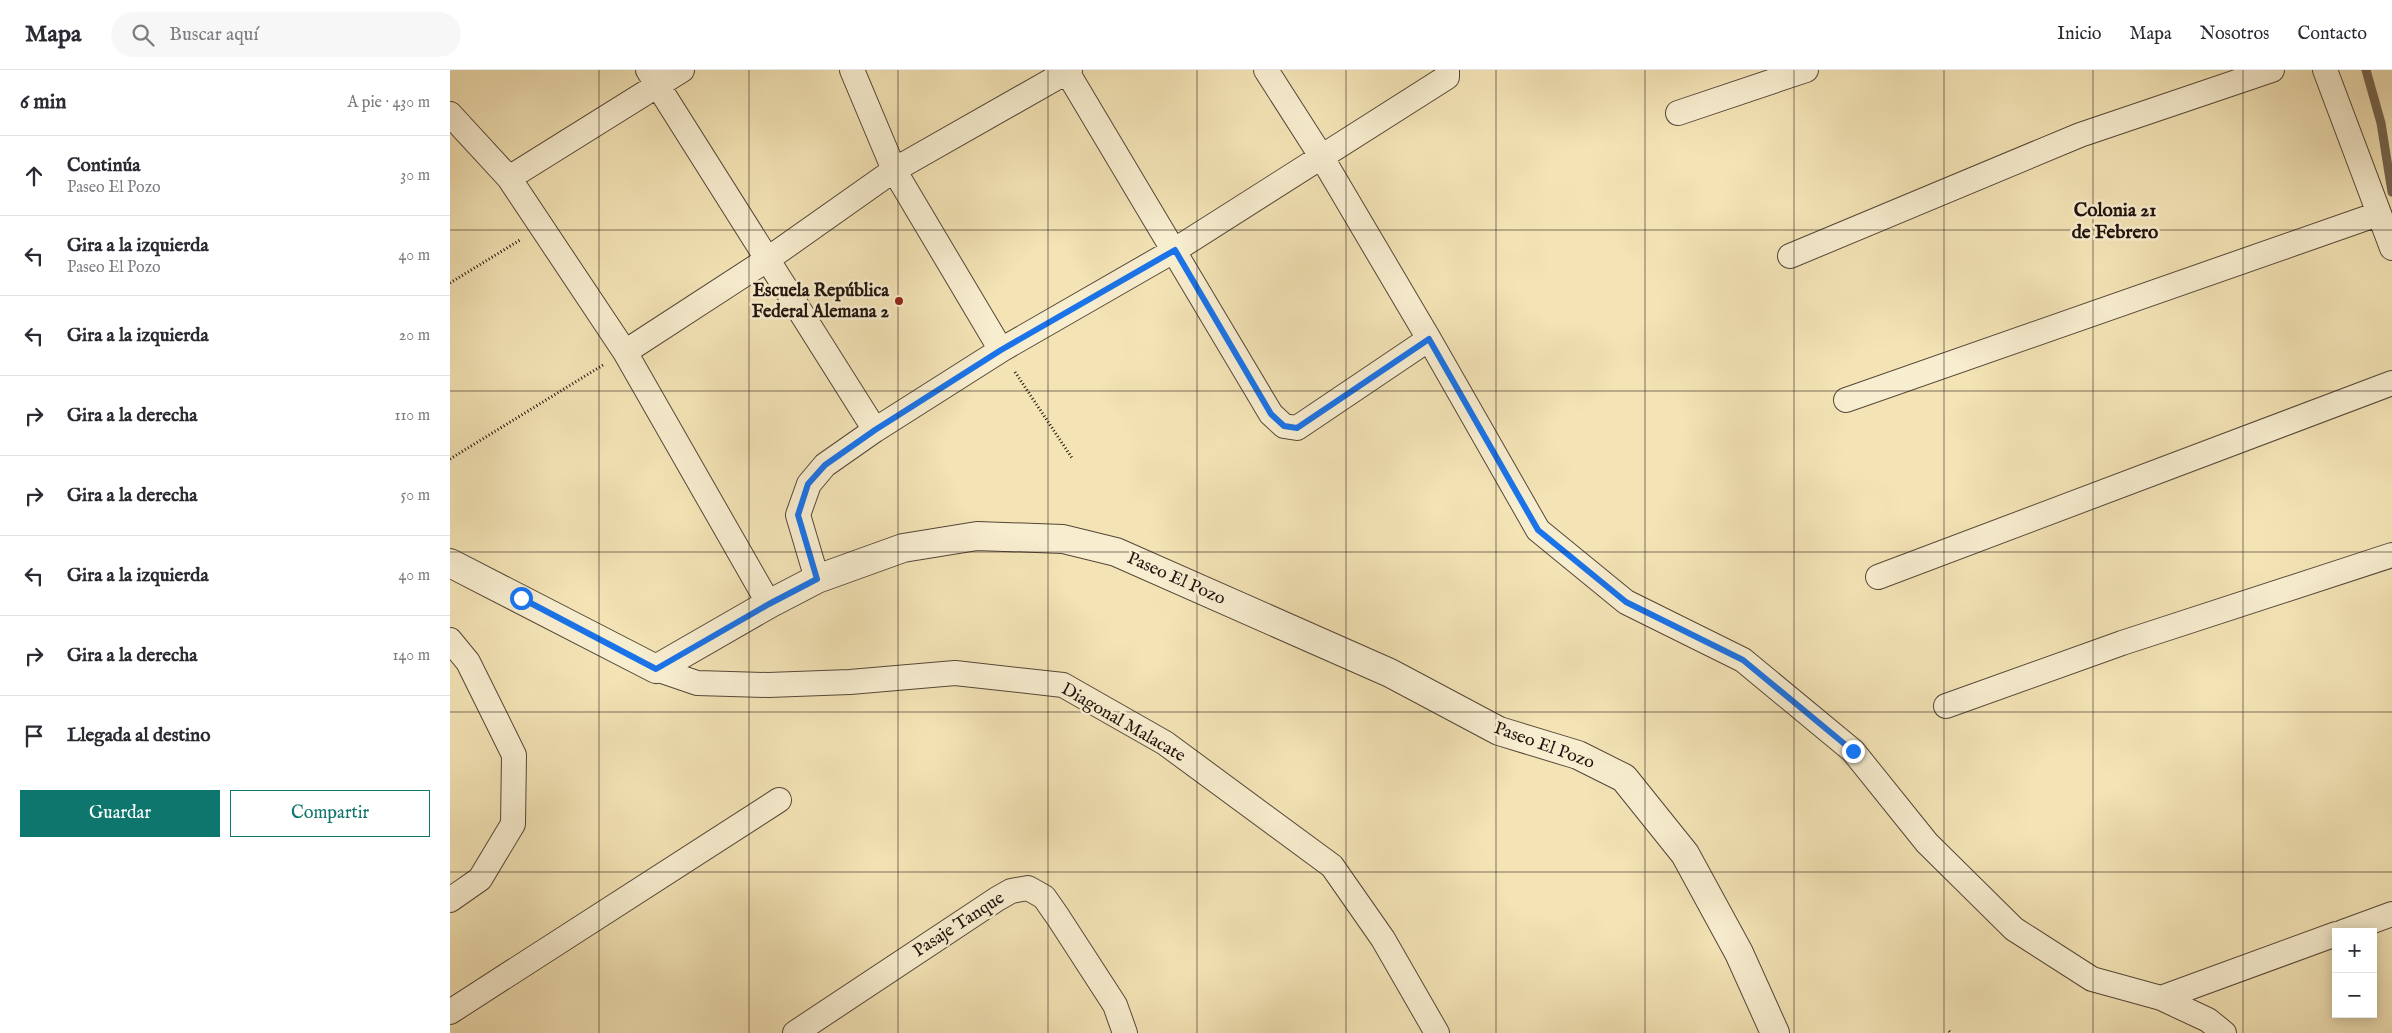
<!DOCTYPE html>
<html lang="es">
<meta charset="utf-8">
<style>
:root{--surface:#fff;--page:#f7f7f7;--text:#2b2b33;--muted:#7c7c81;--line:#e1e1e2;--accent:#0f766e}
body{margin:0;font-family:"IM FELL English",serif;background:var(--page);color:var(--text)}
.controls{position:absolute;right:15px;bottom:15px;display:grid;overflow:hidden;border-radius:0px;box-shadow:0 2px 12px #0003}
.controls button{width:45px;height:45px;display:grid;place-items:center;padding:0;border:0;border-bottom:1px solid var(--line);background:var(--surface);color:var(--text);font:25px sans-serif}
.stop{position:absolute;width:15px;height:15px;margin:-11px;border:4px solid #1a73e8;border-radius:50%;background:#fff}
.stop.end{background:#1a73e8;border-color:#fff;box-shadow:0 1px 5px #0008}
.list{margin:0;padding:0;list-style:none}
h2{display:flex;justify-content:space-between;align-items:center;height:65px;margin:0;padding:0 20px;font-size:21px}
h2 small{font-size:16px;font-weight:400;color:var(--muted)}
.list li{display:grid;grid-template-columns:32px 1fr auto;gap:15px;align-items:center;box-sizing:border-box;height:80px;padding:0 20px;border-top:1px solid var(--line)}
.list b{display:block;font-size:19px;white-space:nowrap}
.list p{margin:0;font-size:16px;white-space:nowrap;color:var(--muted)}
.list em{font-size:16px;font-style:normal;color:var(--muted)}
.actions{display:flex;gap:10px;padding:15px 20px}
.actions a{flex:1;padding:11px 0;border:1px solid var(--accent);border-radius:0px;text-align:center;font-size:18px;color:var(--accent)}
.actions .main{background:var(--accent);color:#fff}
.icon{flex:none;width:28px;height:28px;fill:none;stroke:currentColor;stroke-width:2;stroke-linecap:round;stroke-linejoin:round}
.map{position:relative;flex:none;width:1942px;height:963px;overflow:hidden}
header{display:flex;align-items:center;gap:30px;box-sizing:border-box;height:70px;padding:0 25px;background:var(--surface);border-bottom:1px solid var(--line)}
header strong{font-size:24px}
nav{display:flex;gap:28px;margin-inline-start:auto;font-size:18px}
.search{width:350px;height:45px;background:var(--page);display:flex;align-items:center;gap:12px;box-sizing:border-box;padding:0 18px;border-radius:28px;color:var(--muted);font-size:19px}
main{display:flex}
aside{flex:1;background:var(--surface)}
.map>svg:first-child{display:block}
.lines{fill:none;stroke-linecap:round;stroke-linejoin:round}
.stream{stroke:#736550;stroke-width:9}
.minor-casing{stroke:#554738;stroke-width:26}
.tertiary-casing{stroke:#554738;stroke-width:30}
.path{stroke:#20130e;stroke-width:3;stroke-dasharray:1 2.5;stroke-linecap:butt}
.minor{stroke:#f7edcf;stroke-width:24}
.tertiary{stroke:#f7edcf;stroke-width:28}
.route{stroke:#1a73e8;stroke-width:6}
.grid{fill:none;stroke:#20130e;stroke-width:1;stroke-opacity:0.55}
.poi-dot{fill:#8f2418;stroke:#f7edcf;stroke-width:2}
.labels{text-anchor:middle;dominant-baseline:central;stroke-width:5;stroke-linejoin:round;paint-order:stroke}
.poi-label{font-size:18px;font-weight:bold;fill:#20130e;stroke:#f7edcf;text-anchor:end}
.street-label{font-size:18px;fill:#20130e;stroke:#f7edcf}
.neighbourhood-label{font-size:19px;font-weight:bold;fill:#20130e;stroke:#f7edcf}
</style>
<header>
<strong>Mapa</strong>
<div class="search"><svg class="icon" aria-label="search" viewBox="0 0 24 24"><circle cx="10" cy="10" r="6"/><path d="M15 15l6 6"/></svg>Buscar aquí</div>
<nav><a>Inicio</a><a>Mapa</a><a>Nosotros</a><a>Contacto</a></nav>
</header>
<main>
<aside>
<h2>6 min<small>A pie · 430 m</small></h2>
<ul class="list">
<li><svg class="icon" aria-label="ahead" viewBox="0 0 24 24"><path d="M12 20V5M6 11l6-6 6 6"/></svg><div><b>Continúa</b><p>Paseo El Pozo</p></div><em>30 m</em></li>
<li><svg class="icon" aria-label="left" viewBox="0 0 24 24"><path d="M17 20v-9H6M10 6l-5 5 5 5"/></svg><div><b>Gira a la izquierda</b><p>Paseo El Pozo</p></div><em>40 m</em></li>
<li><svg class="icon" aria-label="left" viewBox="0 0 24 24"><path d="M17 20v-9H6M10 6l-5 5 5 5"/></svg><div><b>Gira a la izquierda</b></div><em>20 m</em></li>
<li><svg class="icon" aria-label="right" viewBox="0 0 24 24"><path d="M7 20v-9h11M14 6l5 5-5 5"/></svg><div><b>Gira a la derecha</b></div><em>110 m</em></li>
<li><svg class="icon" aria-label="right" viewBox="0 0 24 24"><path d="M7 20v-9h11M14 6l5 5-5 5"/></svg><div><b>Gira a la derecha</b></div><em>50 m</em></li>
<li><svg class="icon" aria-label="left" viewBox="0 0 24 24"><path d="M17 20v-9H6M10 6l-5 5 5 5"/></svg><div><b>Gira a la izquierda</b></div><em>40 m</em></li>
<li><svg class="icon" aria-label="right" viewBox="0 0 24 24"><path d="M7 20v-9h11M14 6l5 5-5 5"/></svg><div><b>Gira a la derecha</b></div><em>140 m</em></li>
<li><svg class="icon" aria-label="arrive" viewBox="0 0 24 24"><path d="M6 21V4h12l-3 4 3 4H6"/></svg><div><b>Llegada al destino</b></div></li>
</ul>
<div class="actions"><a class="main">Guardar</a><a>Compartir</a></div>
</aside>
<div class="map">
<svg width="1942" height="963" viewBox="0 0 1942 963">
<rect width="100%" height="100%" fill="#f3e3b5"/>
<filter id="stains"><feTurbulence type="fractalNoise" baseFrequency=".004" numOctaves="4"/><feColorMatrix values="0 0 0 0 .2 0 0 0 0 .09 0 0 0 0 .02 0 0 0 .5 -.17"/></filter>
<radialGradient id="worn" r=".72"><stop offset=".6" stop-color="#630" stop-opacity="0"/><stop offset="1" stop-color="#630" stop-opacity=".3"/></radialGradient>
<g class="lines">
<!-- stream -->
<path class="stream" d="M1916,0L1931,53L1942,122"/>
<!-- minor casing -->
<g class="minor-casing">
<path id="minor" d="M198,0L425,360
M402,0L444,100L551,280
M616,0L821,344L834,356L847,358L979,269
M816,0L871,86L979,269L1088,460L1176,532L1293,590L1403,681L1477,773L1564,859L1642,909L1711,928L1758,950L1774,963
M1875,0L1942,178
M1228,43L1356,0
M0,44L59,108L175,282L319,534
M59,108L232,0
M1340,186L1630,65L1822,0
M175,282L318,189L444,100L620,0
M1396,330L1928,144
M1428,507L1942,313
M367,509L348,445L359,414L375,395L425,360L551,280L725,180L997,7V0
M0,570L18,592L64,685L63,754L30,809L0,830
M206,599L247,613L318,615L400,612L505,603L613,615L715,673L882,796L933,869L987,963
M1496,636L1672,573L1942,485
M1893,862L1942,844
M1711,928L1886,864
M0,942L329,730
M345,963L547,829L561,821L578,818L594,827L608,847L665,935L675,963"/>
</g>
<!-- tertiary casing -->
<g class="tertiary-casing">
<path id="tertiary" d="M0,493L206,599L319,534L367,509L453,478L527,466L613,469L666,482L940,603L1049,661L1128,685L1174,708L1235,784L1289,883L1325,963"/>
</g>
<!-- path -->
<path class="path" d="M0,213L70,170
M565,302L622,388
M0,389L153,295
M1499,961L1501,963"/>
<!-- minor -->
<use href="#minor" class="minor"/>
<!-- tertiary -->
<use href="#tertiary" class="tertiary"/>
</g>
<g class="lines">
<!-- route -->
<path class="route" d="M71,528L206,599L319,534L367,509L348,445L358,414L375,395L425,360L551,280L725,180L821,344L834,356L847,358L979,269L1088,460L1176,532L1293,590L1403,681"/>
</g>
<!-- grid -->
<path class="grid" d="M149,0V963M299,0V963M448,0V963M598,0V963M747,0V963M896,0V963M1046,0V963M1195,0V963M1344,0V963M1494,0V963M1643,0V963M1793,0V963M0,160H1942M0,321H1942M0,482H1942M0,642H1942M0,802H1942"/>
<!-- markers -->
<circle class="poi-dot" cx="449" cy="231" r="5"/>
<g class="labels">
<!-- poi labels -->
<g class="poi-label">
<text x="439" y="221">Escuela República<tspan x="439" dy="21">Federal Alemana 2</tspan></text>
</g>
<!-- street labels -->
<g class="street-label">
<text transform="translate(726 509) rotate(24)">Paseo El Pozo</text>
<text transform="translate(673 653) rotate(30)">Diagonal Malacate</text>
<text transform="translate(1094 676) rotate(20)">Paseo El Pozo</text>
<text transform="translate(509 855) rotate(-33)">Pasaje Tanque</text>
</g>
<!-- neighbourhood labels -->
<g class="neighbourhood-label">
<text x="1665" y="141">Colonia 21<tspan x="1665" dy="22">de Febrero</tspan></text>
</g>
</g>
<rect width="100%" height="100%" filter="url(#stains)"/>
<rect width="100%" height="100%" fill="url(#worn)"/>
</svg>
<div class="controls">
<button>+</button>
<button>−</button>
</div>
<div class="stop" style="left:71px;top:528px"></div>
<div class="stop end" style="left:1403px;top:681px"></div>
</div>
</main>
